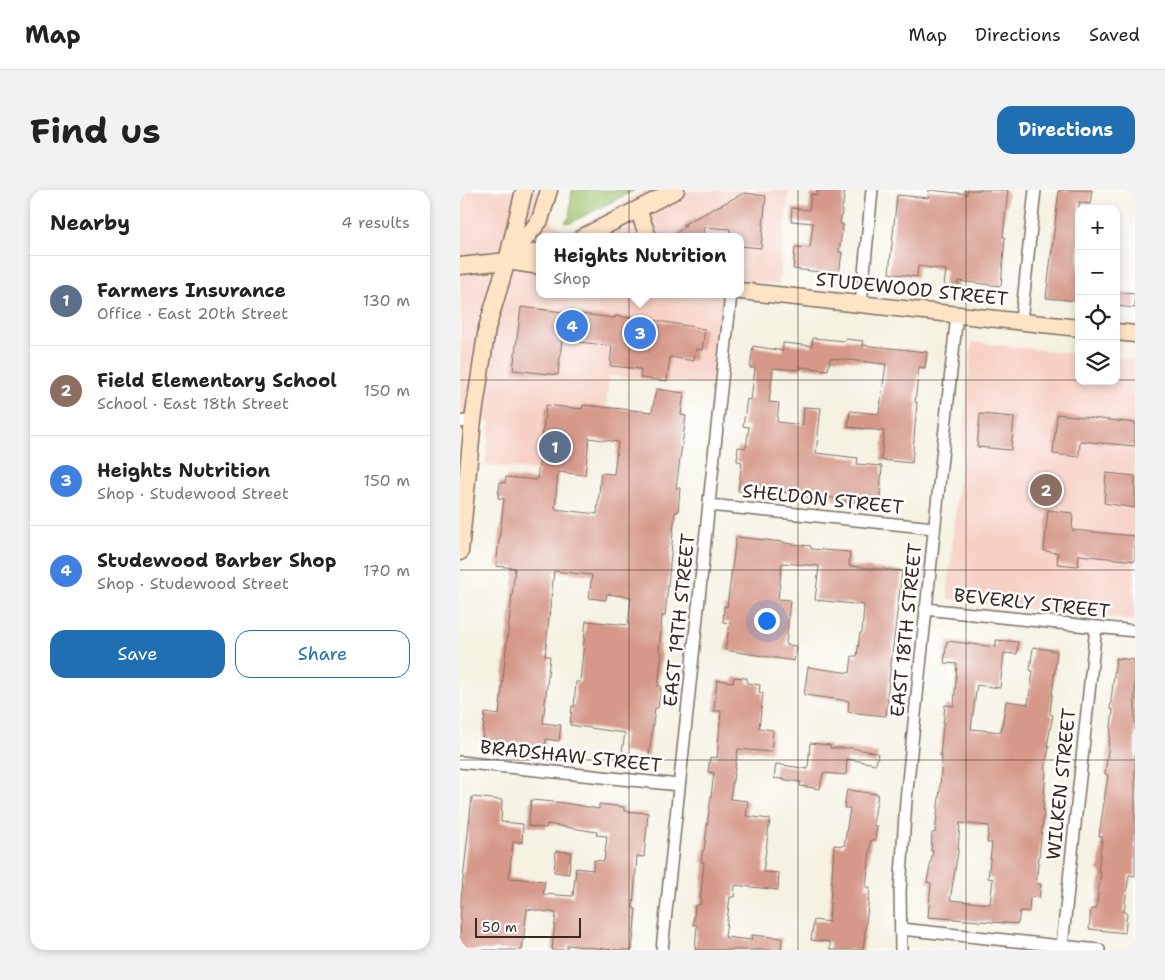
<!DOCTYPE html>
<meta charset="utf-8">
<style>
:root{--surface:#fff;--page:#f2f2f2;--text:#222;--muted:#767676;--line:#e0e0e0;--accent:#1f6fb2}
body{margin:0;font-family:"Shantell Sans",sans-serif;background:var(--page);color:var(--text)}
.controls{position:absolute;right:15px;top:15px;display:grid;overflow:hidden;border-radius:10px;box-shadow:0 2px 8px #0003}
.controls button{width:45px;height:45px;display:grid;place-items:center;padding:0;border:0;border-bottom:1px solid var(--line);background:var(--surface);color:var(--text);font:25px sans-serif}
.scale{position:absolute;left:15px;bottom:12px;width:106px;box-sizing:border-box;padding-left:5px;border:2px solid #3b2a1e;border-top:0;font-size:14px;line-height:18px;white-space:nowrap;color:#3b2a1e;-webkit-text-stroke:4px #fff;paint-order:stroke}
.you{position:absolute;left:306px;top:430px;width:18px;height:18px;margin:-12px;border:4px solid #fff;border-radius:50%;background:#1a73e8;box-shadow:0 0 0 8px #1a73e833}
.badge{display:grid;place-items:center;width:32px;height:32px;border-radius:50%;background:var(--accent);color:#fff;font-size:16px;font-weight:700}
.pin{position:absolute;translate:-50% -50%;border:2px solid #fff;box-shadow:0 1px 5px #0006}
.popup{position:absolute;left:76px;top:43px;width:208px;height:65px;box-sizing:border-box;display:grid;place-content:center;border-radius:10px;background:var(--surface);filter:drop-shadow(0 1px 4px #0005);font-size:16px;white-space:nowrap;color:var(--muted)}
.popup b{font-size:19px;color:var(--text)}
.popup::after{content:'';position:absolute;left:50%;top:100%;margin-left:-10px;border:10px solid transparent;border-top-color:var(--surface)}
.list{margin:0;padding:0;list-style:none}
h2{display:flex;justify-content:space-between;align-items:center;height:65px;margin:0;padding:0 20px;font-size:21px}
h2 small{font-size:16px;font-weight:400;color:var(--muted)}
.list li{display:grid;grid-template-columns:32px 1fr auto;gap:15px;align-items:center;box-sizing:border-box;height:90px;padding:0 20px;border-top:1px solid var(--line)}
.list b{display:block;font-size:19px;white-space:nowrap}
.list p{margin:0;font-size:16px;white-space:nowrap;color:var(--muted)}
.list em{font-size:16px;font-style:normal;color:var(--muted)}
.actions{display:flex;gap:10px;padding:15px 20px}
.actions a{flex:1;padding:11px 0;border:1px solid var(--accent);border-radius:15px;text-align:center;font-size:18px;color:var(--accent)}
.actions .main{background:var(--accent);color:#fff}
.icon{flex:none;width:28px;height:28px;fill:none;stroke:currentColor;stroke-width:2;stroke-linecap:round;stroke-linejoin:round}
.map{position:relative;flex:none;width:675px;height:760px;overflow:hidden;border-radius:15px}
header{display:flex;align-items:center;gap:30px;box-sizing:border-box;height:70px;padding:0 25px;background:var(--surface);border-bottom:1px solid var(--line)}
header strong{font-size:24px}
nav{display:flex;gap:28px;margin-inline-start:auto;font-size:18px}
.intro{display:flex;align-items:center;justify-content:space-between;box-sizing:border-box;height:120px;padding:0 30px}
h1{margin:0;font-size:35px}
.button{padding:12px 22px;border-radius:15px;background:var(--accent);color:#fff;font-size:18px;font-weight:700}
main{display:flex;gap:30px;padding:0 30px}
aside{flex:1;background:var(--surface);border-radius:15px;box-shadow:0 2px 8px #0003}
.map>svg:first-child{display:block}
.built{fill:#f7d1c6}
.green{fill:#9cc16c;stroke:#6c7645}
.building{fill:#d59889;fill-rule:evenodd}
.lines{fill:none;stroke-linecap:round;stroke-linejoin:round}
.minor-casing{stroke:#7c7063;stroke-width:14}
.secondary-casing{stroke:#7c7063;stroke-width:19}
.minor{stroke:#fff;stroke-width:11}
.secondary{stroke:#ffe4c6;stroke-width:16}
.grid{fill:none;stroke:#3b2a1e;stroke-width:1;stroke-opacity:0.55}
.labels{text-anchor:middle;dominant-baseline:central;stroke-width:5;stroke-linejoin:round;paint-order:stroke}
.street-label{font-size:19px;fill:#3b2a1e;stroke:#fff}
</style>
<header>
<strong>Map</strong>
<nav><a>Map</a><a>Directions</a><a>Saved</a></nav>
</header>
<div class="intro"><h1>Find us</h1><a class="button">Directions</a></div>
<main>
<aside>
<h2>Nearby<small>4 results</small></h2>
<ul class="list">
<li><span class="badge" style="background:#5c6f8a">1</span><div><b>Farmers Insurance</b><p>Office · East 20th Street</p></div><em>130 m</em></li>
<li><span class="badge" style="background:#8d6e63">2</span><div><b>Field Elementary School</b><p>School · East 18th Street</p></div><em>150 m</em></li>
<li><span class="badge" style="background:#3f7fe0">3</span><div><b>Heights Nutrition</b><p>Shop · Studewood Street</p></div><em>150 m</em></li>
<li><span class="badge" style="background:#3f7fe0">4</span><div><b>Studewood Barber Shop</b><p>Shop · Studewood Street</p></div><em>170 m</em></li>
</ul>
<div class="actions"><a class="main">Save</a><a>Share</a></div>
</aside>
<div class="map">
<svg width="675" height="760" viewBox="0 0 675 760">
<rect width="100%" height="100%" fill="#fff"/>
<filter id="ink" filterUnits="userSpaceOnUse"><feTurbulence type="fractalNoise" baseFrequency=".02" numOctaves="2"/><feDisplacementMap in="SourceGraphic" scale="10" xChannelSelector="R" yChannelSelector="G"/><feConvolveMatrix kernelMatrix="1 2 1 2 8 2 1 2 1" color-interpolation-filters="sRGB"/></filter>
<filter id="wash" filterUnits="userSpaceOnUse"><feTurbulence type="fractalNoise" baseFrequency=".0096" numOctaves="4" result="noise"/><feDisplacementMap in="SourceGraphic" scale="20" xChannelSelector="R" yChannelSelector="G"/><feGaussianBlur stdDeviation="1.12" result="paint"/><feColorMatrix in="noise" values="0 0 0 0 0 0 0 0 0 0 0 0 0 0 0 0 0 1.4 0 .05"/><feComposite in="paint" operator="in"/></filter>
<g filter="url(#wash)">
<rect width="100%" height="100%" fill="#f5f2e2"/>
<!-- built -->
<path class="built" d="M0,0H98L91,29L93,33L103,39H113L187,0H329L319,95L280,90V47H80V104H263L253,195L149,186L143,248H132L128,287L25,275L30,232L0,229Z
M512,152L619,164V191H656V168L675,170V431L487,409Z"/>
<!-- green -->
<path class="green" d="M112,0H175L112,32L106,33V30L109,29Z"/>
<g id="blocks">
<!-- building -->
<path class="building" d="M358,0H385L380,34H383L379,62H382L379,84L333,79L335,57L350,58L353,33L331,31L332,18L349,20L351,4L357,5Z
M469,0L507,4V0H548L543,47H545L541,96L498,91V97L484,96L486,80L458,76L457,87L429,83L437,5L468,8Z
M599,0H632L630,14L619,12V111L586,108Z
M284,3L306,6L301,58L280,56V47H269L270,39L244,37L243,47H212L227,35H222Z
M656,102L675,104V118L656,116Z
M61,117L155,128V126L193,130L245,139L242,160L236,159L234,171L210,167L207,191L180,188L181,179L150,176L152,156L102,150L98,185L53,180Z
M353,148L385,151L386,149L403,151L402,155L467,162L465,178L459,177L455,212H457L452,273L421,270L424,241L388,237L390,221L419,224L426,174L370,168L368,180L340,177V180L313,178L309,212L319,213L317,232L343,235L344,217L361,218L356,263L398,268L397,274L422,276L419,319L402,317V313L374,310V308L344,304L312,301V306L278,301L282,272L277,271L278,257L286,258L289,237L283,236L287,209L291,210L295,178H290L293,156L323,161V153L352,156Z
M196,199L224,203L221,225L226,226L216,298H220L218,322H215L205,426H202L199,462L202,463L198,496H201L198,518H195L189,566L162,562L165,543L110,535L112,516L114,517L116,492H120L126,431L168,435L171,407L147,404L146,410L129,408L132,385L94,381L85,466H90L83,533L101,535L99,551L86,549L85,558L22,552L25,523L39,525L55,378L36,376L44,309L38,308L40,292L45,293L46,287L77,290L86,215L122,219L123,215L192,222ZM129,248L158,252L154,284L141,283L137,324L95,319L98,282L125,285Z
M520,224L554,227L551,260L517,257Z
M597,224L675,233V256L620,251L619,267L593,264Z
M646,283L675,286V318L644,313Z
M588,320L613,323L612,340L675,346V371L619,365L618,376L597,374L598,363L584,361Z
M276,347L324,352V353L351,356V359L390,362L389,376L442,381L427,508H428L426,526L388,522L389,511L344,505L348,477L390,483L392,466H397L400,443H402L404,415L355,410L359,376L322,373L318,409L330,410L326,455L336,456L334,471L265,460L270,433L263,432L264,416L267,417Z
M536,450L558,452L557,464L544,463L540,498L517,495L511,539L541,542L546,511L568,514L573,481L570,480L573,457L597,461L590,524L593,525L587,556H589L585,580H586L583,620H584L576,694H581L579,708L570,707L569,722L560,721L558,734L468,727L471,693L467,692L473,661H471L472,643H475L480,599L482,566H480L485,515L494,516L497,474L484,473L487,451L536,457ZM500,633L529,636L527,653H532L528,688L533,689L530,714L490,710L498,662Z
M656,468L675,470V686L669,685L664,722H667L665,743L629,739L631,719H636L641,682H638L642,647L639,646L648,585L645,584L653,520L650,519Z
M274,487L287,488V493L300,495L299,502L303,503L299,538L313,540L311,562L278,559L270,609L288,611L286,626L310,629L303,682L319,683L318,700L275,695L274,707H270L265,747L291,750L292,745L322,748L321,760H235L237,735H233L235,715H240L244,672H241L243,660H244L254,583L248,582L250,567L257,568L261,521H254L257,490L273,492Z
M350,553L370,555V558H391L418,563L416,574L387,569L386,585L363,583L360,599L340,596L341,592L314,588L316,574L348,579Z
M387,600L418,604L413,635L417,636L415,650H411L406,697H410L408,716L403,760H370V752L351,750L354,730L369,732L374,655L384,656L390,618H384Z
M12,607L42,610L41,632L63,634L62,652H53L49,688L85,691L83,704L113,706L116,678L133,680L134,670L144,671L147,646L136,645L137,642L87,634L86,638L68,636L71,610L105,613L139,619V614L164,617V621L188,623L184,667L177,666L173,718L176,719L172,760H154L107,755V760H92L96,723L67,719L62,760H0L1,708Z
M96,661L111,662L109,684L94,682Z"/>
</g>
</g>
<g filter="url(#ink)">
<use href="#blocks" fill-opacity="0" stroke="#7c7063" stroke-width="1"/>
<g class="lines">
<!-- minor casing -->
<g class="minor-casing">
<path id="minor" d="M401,114L412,0
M561,131L575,0
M0,232L13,230
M249,315L474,338
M465,419L675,441
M0,572L219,595
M441,739L639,760
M602,756L636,437
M202,760L271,104
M441,760L440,701L446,610L497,124"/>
</g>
<!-- secondary casing -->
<g class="secondary-casing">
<path id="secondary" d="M178,19L188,47
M123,47L216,0
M50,68L80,30L89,0
M54,72L80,76
M0,76L47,71L80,61
M280,101L619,138
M656,142L675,144
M0,362L13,230L27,138L47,71L64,0"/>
</g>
<!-- minor -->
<use href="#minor" class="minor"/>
<!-- secondary -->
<use href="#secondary" class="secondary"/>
</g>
</g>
<!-- grid -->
<path class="grid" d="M169,0V760M338,0V760M506,0V760M0,190H619M656,190H675M0,380H675M0,570H675"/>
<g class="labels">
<!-- street labels -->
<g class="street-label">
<text transform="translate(452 99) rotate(6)">STUDEWOOD STREET</text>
<text transform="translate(363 309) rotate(6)">SHELDON STREET</text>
<text transform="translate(572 413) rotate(6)">BEVERLY STREET</text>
<text transform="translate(219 430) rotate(-84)">EAST 19TH STREET</text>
<text transform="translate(446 440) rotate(-84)">EAST 18TH STREET</text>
<text transform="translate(111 566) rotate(6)">BRADSHAW STREET</text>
<text transform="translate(601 594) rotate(-84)">WILKEN STREET</text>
</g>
</g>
</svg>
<div class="controls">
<button>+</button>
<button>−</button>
<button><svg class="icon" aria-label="locate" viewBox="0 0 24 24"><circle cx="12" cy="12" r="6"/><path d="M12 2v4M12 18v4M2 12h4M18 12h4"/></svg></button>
<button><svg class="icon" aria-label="layers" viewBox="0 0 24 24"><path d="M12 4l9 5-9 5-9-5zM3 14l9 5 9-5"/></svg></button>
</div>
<div class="scale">50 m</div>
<div class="you"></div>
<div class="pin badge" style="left:95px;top:257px;background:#5c6f8a">1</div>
<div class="pin badge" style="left:586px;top:300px;background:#8d6e63">2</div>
<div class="pin badge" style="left:180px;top:143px;background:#3f7fe0">3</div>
<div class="popup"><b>Heights Nutrition</b>Shop</div>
<div class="pin badge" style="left:112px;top:136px;background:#3f7fe0">4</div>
</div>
</main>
